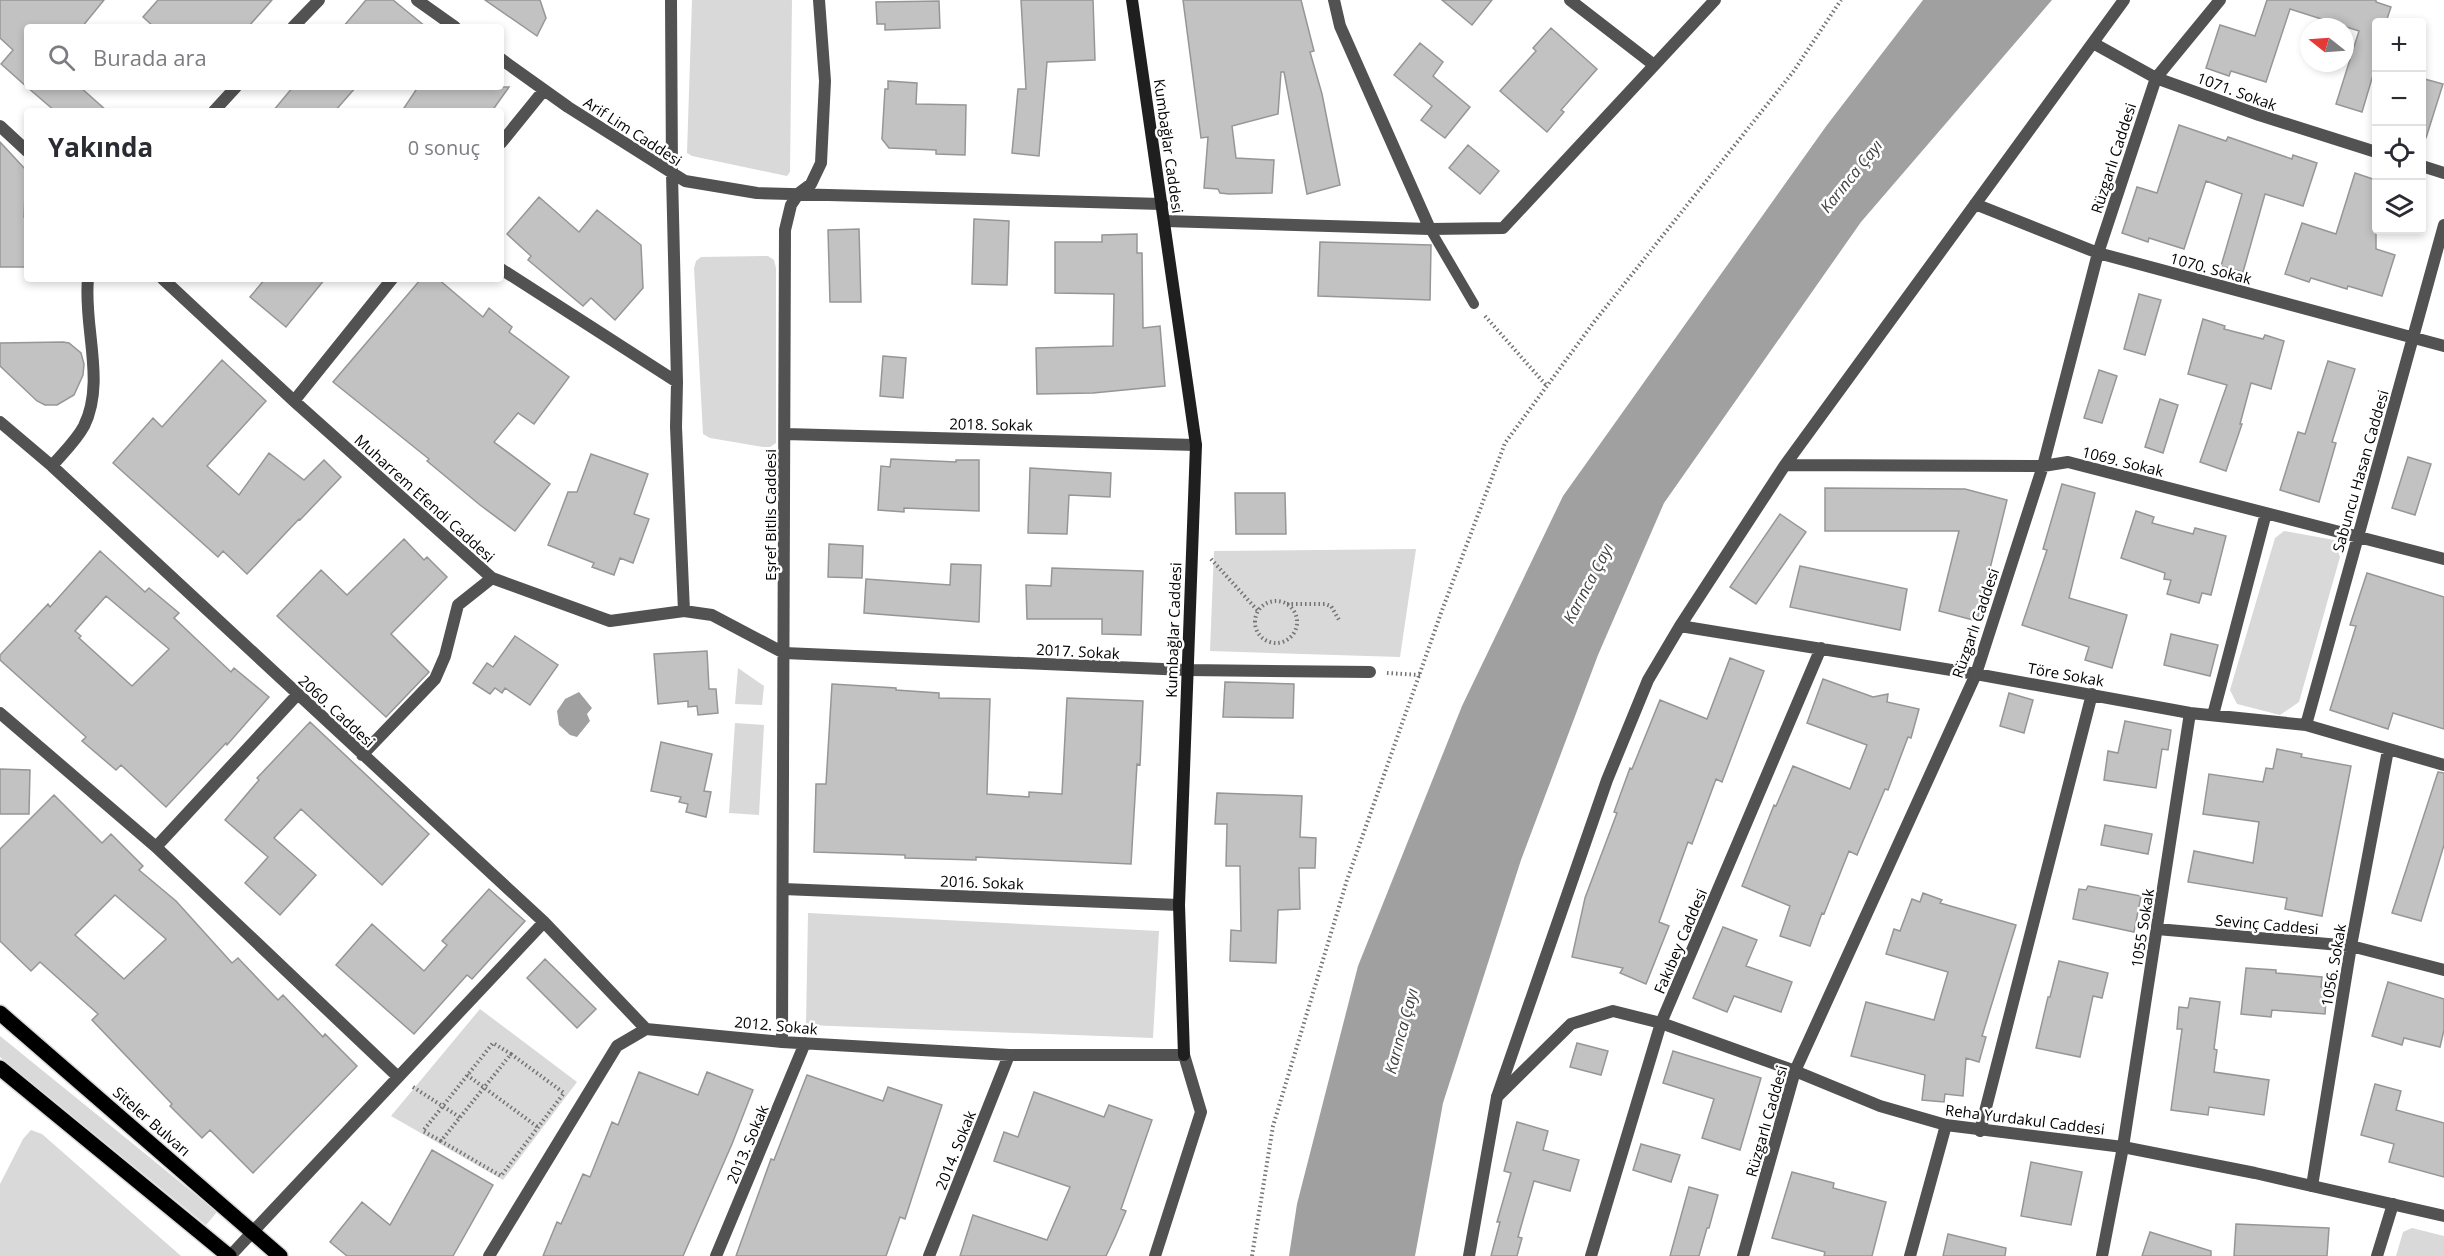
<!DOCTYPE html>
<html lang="tr">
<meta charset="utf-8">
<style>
:root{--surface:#fff;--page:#f7f7f7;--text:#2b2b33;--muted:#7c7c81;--line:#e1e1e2}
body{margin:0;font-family:"Open Sans",sans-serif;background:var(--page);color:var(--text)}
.controls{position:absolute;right:18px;top:18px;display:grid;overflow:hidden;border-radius:6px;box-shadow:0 3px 9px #0003}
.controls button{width:54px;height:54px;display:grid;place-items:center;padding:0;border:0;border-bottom:2px solid var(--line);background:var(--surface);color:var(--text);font:30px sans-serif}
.compass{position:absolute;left:2300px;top:18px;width:54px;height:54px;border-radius:50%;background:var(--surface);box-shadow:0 3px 9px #0003;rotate:287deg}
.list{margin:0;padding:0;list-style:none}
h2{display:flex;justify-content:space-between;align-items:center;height:78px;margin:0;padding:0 24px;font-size:26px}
h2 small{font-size:20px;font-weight:400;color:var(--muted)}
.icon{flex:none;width:33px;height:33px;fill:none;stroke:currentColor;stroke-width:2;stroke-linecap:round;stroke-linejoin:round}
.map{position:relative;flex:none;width:2444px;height:1256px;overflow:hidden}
.search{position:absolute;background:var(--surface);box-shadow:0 3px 9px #0003;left:24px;top:24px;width:480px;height:66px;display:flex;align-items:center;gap:15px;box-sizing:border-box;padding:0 21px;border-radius:6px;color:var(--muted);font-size:22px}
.panel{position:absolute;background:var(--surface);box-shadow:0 3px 9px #0003;left:24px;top:108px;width:480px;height:174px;border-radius:6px}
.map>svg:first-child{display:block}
.green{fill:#d9d9d9}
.water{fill:#a0a0a0}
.building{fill:#c2c2c2;stroke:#969696;stroke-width:1.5;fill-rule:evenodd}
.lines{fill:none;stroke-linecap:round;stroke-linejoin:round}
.primary-casing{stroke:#dbdbdb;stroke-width:18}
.path{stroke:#747474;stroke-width:4;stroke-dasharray:1.5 3;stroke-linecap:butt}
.service{stroke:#525252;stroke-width:10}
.minor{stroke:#525252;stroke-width:12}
.tertiary{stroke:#525252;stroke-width:12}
.secondary{stroke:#1f1f1f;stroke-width:12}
.primary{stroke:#000;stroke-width:15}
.labels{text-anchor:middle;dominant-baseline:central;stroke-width:5;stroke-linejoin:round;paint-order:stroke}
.street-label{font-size:15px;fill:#000;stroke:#fff}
.water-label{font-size:16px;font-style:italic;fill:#414141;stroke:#fff}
</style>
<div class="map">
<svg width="2444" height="1256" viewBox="0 0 2444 1256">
<rect width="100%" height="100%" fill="#fff"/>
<!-- green -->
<path class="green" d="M692,0H792L790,172L787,176L692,156L687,153Z
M768,256L774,260L776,268V443L770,447H763L710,438L703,434L694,268L696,261L701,257Z
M2284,531L2334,540L2340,557L2299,702L2280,715L2237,704L2230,690L2275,538Z
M1416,549L1400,657L1210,651L1214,551Z
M738,668L764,686L762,705L735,704Z
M735,723L764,725L759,815L729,813Z
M808,913L1159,931L1153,1038L806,1025Z
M480,1009L577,1082L503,1180L391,1116Z
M0,1036L217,1212L206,1225L0,1057Z
M31,1130L42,1134L181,1256H0V1184L23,1139Z
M2412,1228L2444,1236V1256H2396L2403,1232Z"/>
<!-- water -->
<path class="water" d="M1923,0H2052L1861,222L1664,503L1598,655L1521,860L1443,1103L1415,1256H1289L1297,1204L1358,966L1462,706L1563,496L1827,125Z
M579,692L592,708L587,714L590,721L577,737L570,735L559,725L557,711L565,699Z"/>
<!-- building -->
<path class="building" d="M0,0H104L82,27H27V87L1,64L13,50L0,38Z
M158,0H272L248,27H154L143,17Z
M366,0H393L426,27H343Z
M485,0H540L546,18L537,36Z
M1021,0H1093L1095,60L1047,62L1039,156L1012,153L1018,89H1026Z
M1183,0H1301L1314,51L1310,52L1322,94L1340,185L1307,194L1284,72H1281L1278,114L1232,126L1236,158L1274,160L1272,193L1229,194L1220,193L1218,189L1204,188L1208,137L1201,138Z
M1442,0H1492L1472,25Z
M2267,0H2376V2L2391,7L2386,22H2376V65L2362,112L2336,104L2359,31L2290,9L2266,82L2231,71L2229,76L2206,68L2220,25L2255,36Z
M939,1L940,28L885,30V24H877L876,2Z
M1551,28L1597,69L1561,110L1564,112L1547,132L1500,91L1536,51L1533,48Z
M1420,43L1443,62L1433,76L1470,107L1445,138L1421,120L1432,106L1394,75Z
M2421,78L2443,84L2426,138L2421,137Z
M888,81L917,83L916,104L966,105L965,155L936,154V150L889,148L882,139L885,89H888Z
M27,87H80L107,111H55Z
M293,87H356L335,111H273Z
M418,87H509L492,111H402Z
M2179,125L2226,141L2228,137L2292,159L2293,155L2317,163L2303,206L2265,194L2243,272L2221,266L2242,194L2206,181L2184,249L2149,238L2148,242L2122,233L2137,187L2157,193Z
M0,142L26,170L24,217H27V267H0Z
M1468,145L1499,171L1480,194L1449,168Z
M2355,173L2376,180V249L2395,255L2382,296L2348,286L2347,289L2311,278L2309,282L2285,274L2302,223L2336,234Z
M539,197L579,232L597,210L641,245L643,288L615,320L591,298L583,306L528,260L531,256L507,234Z
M974,219L1009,221L1007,285L972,284Z
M859,229L861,302H830L828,230Z
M1137,234V253H1142L1143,328L1160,326L1165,386L1093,393L1037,394L1036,348L1113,346L1114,294L1055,293V242H1102V235Z
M1320,242L1431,245L1430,300L1318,296Z
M265,279H325L286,327L250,297Z
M421,279H438L483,317L489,308L512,327L509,332L569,377L534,424L518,413L494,442L550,484L515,531L480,505L427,461L429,459L333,382Z
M2139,294L2161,300L2145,355L2124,349Z
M2203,319L2225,326L2224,329L2263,339L2265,335L2284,341L2271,389L2251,383L2240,424H2242L2226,471L2200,462L2227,385L2188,374Z
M63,342L69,343L81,353L84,364L83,375L74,395L57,405H45L37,401L0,366V343Z
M883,356L906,358L903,398L880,396Z
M222,360L266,401L207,466L239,495L269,453L304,480L324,460L341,477L300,520L299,519L247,574L223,551L218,557L113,463L153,418L162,427Z
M2328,361L2355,369L2332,442L2336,443L2319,502L2280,490L2298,432L2305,434Z
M2099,370L2117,376L2102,423L2084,418Z
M2160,399L2178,405L2163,453L2145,447Z
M591,454L648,474L634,514L649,519L633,563L620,558L614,575L592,567L594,563L548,545L568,492H577Z
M2408,457L2431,464L2415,515L2392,508Z
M891,459L956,462V460H979V511L904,508V512L878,510L881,466L890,467Z
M1030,468L1111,473L1110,497L1069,495L1067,534L1028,533Z
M2062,484L2095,493L2069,598L2127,615L2112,668L2085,660L2089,647L2022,625L2047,550L2043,549Z
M1825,488L1965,489L2007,500L1977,621L1939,611L1959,531H1825Z
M1235,493H1285L1286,534H1236Z
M2136,511L2154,517L2152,523L2193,534L2195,528L2226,536L2211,595L2202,593L2199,603L2167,594L2171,580L2164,579L2165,573L2121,558Z
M1780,514L1806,532L1756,604L1730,587Z
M404,539L424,560L427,557L447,577L391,634L429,672L386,717L277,616L321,570L347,595Z
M829,544L863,546L862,578L828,577Z
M100,551L145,592L149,588L179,613L174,618L231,672L234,668L269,697L227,745L226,743L166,807L121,765L116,770L82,741L86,737L0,660V655L48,604L50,607ZM106,596L169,649L132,686L79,638L81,636L75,631Z
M951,564L981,565L979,622L864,613L866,579L950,585Z
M1800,566L1907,589L1900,630L1790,607Z
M1052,568L1143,571L1141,635L1102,634V619H1027L1026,585L1051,586Z
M2367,573L2444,597V729L2393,713L2388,729L2330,710L2356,626L2350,625Z
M2171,634L2218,645L2210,676L2164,665Z
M515,636L558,665L530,705L505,688L502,693L495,688L490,694L473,683L487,663L493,667Z
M707,651L709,689H716L718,713L698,715L697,706L688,707V701L658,704L654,654Z
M1730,658L1764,671L1722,782L1716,779L1692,844L1688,842L1659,922L1669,926L1646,984L1620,973L1623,968L1572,957L1585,898L1617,813L1614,812L1630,768L1632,769L1660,700L1707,719Z
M1823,679L1873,697L1888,694L1887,702L1919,709L1911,738L1908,737L1888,790L1885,789L1857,855L1849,851L1824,914L1822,913L1810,946L1780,936L1790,906L1742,886L1774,805L1776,806L1793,766L1850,789L1867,745L1807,723Z
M1225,682L1294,684L1293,718L1223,717Z
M832,684L896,688V690L939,693V698L990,699L987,794L1029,797V792L1062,794L1067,698L1143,701L1140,765L1137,764L1131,864L976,857V860L905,858V855L814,852L816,784H826Z
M2009,693L2033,700L2024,733L2000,726Z
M2125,721L2171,730L2168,750L2162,749L2156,788L2104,780L2108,751L2118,753Z
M310,722L429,834L382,885L301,809L274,838L316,875L280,915L245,883L268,857L225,820L259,780L257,778Z
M661,742L712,754L704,791L711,792L706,817L686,812L688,804L679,802L681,797L651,791Z
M2277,749L2302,754L2301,757L2351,766L2322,916L2285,909L2287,898L2188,882L2194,851L2253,863L2259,822L2203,814L2209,774L2263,782L2266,768L2273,769Z
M0,769L30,770L29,814H0Z
M2438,772L2444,773V845L2421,921L2392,913Z
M1217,793L1302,796L1300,837L1316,838L1315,868H1299L1300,909L1278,910L1276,963L1230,961L1231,930L1241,931L1240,866H1226L1227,824H1215Z
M54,795L102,843L111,834L143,866L139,870L176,901L232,963L238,958L278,1000L283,995L323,1037L325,1034L357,1066L253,1173L210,1130L202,1138L170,1106L172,1104L92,1020L98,1014L40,962L31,971L0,941V849ZM115,895L166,939L124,979L75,935Z
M2105,825L2152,834L2148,854L2101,845Z
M2088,886L2141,896L2134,932L2073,919L2079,889L2086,890Z
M489,889L525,921L472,979L467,975L414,1034L336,965L372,924L424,971L447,945L442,941Z
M1923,893L1942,900L1940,903L2016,925L1982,1036L1986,1037L1979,1062L1966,1058L1963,1096L1945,1094L1944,1102L1922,1100L1925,1075L1851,1056L1866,1002L1934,1020L1948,972L1886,954L1894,929L1900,931L1912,899L1920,902Z
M1723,927L1757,940L1746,966L1792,982L1781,1012L1734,996L1727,1012L1693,998Z
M545,959L596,1009L577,1028L527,978Z
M2059,961L2108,973L2102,998L2093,996L2080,1057L2036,1048L2048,997H2050Z
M2246,968L2276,970V973L2322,977L2321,987H2327L2325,1014L2272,1010L2271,1017L2241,1014Z
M2388,982L2444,999V1030L2440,1047L2404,1038L2402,1045L2372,1036Z
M2190,998L2220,1002L2214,1049L2217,1050L2214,1072L2269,1080L2264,1115L2209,1107L2208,1115L2171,1110L2182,1029H2177L2179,1007L2188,1008Z
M1577,1043L1608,1051L1601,1075L1570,1067Z
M1673,1051L1761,1078L1740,1150L1702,1138L1714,1099L1663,1083Z
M639,1072L698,1095L707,1072L753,1090L732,1144L683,1256H543L557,1222L561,1224L583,1174L590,1177L612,1122L618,1125Z
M807,1075L883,1101L888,1087L942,1105L905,1219L900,1217L886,1256H736L771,1159L774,1160Z
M2375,1084L2401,1091L2396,1110L2444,1123V1177L2389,1162L2394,1144L2361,1135Z
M1034,1092L1104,1117L1109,1105L1152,1120L1121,1209L1126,1211L1115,1237L1106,1256H960L973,1215L1047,1240L1070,1187L994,1161L1004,1132L1018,1137Z
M1517,1122L1548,1131L1543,1150L1579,1160L1570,1191L1534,1181L1518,1237L1522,1238L1517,1256H1491L1500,1222H1497L1511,1173L1504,1171Z
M1641,1144L1680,1155L1671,1182L1633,1170Z
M432,1150L493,1185L453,1256H347L330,1242L362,1202L390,1225Z
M2031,1162L2082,1172L2071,1225L2021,1216Z
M1792,1172L1834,1183L1833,1188L1886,1202L1872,1256H1824L1825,1252L1772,1238Z
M1689,1187L1718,1195L1709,1228H1707L1699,1256H1670Z
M2236,1224L2329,1228L2327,1256H2234Z
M2150,1232L2211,1251V1256H2142Z
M1948,1234L2006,1248L2005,1256H1943Z"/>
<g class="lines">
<!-- primary casing -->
<g class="primary-casing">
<path id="primary" d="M0,1013L280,1256
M0,1068L229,1256"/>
</g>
<!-- path -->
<path class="path" d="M1485,316L1546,385
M1211,559L1259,612
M1255 622a21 21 0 1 1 42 0a21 21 0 1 1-42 0Z
M1287,604H1325L1331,606L1339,620
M1387,673L1420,675
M511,1054L564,1093L501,1176L441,1141Z
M467,1075L539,1128
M413,1087L461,1118
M441,1141L423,1131L493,1043L511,1054
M1252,1256L1273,1126L1347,880L1441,613L1505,443L1594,322L1793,72L1841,0"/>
<!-- service -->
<path class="service" d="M1430,229L1474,304"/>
<!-- minor -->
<path class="minor" d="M417,0L455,27
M671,0L672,174L677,382
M1334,0L1340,26L1430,229
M1570,0L1654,65
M293,27L319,0
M2093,43L2156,78L2259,115L2376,152
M501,59L568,107L685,181L757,193L1162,204
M214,111L236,87
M0,126L27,151
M501,143L544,90
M2422,166L2444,173
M1975,204L2098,253L2444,346
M1165,221L1430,229L1503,228L1715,0
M501,269L677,382L676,427L684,611
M163,279L294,401L492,578L610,621L684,611L712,615L784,653L1186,670L1370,672
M294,401L392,279
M0,422L52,466L544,922L646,1029
M785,434L1196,445
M1785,465L2043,466L2068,462L2444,559
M52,466C62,454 76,441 84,426C106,382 83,326 88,279
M1680,626L1976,674L2190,713L2306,725L2444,765
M0,713L156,847L397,1076
M2213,715L2266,513
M2306,725L2444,225
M362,755L435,679L445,656L458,605L492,578
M156,847L298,694
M783,889L1179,905
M2157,929L2351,946L2444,970
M782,1042L785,230L791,205L799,193L811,184L821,163L825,81L819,0
M1497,1097L1607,780L1648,680L1680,626L1785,465L2124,0
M1980,1131L2092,694
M2312,1186L2351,946L2388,750
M230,1256L544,922
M489,1256L617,1046L646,1029L782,1042L1009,1055H1184L1201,1112L1155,1256
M716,1256L805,1043
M929,1256L1009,1055
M1591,1256L1661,1023L1821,648
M1743,1256L1795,1071L1976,674L2043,466L2098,253L2156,78L2220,0
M1910,1256L1946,1125
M2102,1256L2123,1147L2190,713
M2377,1256L2393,1204"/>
<!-- tertiary -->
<path class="tertiary" d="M1469,1256L1497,1097L1571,1024L1613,1011L1661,1023L1795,1071L1880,1106L1946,1125L2123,1147L2255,1173L2444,1216"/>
<!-- secondary -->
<path class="secondary" d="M1132,0L1196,445L1179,905L1184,1055"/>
<!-- primary -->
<use href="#primary" class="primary"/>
</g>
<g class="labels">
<!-- street labels -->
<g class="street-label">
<text transform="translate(2237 91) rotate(20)">1071. Sokak</text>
<text transform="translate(633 131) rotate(33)">Arif Lim Caddesi</text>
<text transform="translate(1169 146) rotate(82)">Kumbağlar Caddesi</text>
<text transform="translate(2113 158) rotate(-72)">Rüzgarlı Caddesi</text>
<text transform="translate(2211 268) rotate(15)">1070. Sokak</text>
<text transform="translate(991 424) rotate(1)">2018. Sokak</text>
<text transform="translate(2123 461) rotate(14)">1069. Sokak</text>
<text transform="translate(2360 471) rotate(-74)">Sabuncu Hasan Caddesi</text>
<text transform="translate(425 498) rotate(42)">Muharrem Efendi Caddesi</text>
<text transform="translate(770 515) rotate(-90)">Eşref Bitlis Caddesi</text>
<text transform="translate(1975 623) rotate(-71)">Rüzgarlı Caddesi</text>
<text transform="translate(1173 630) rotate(-88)">Kumbağlar Caddesi</text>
<text transform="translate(1078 651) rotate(3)">2017. Sokak</text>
<text transform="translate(2066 674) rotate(10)">Töre Sokak</text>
<text transform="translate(337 711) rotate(43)">2060. Caddesi</text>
<text transform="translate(982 882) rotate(2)">2016. Sokak</text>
<text transform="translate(2267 924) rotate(5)">Sevinç Caddesi</text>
<text transform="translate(2142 928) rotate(-81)">1055 Sokak</text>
<text transform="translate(1680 941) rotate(-67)">Fakıbey Caddesi</text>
<text transform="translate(2333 965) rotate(-80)">1056. Sokak</text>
<text transform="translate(776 1025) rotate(5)">2012. Sokak</text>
<text transform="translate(2025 1119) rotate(7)">Reha Yurdakul Caddesi</text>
<text transform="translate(152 1121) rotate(41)">Siteler Bulvarı</text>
<text transform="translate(1766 1121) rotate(-74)">Rüzgarlı Caddesi</text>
<text transform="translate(747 1144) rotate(-67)">2013. Sokak</text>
<text transform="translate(955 1150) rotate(-68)">2014. Sokak</text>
</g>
<!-- water labels -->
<g class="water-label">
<text transform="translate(1851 176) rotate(-51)">Karınca Çayı</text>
<text transform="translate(1588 583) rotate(-62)">Karınca Çayı</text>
<text transform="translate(1401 1031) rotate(-75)">Karınca Çayı</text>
</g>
</g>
</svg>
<div class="controls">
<button>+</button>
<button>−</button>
<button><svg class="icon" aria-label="locate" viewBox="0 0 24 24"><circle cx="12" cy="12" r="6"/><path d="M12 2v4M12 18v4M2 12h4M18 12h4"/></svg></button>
<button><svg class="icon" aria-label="layers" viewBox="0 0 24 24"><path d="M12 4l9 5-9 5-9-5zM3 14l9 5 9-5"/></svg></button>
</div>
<svg class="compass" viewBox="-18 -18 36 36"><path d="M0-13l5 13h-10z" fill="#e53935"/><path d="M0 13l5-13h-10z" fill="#7c7c81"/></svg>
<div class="search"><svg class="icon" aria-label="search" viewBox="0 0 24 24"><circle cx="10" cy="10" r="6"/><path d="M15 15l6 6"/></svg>Burada ara</div>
<section class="panel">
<h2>Yakında<small>0 sonuç</small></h2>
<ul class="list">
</ul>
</section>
</div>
